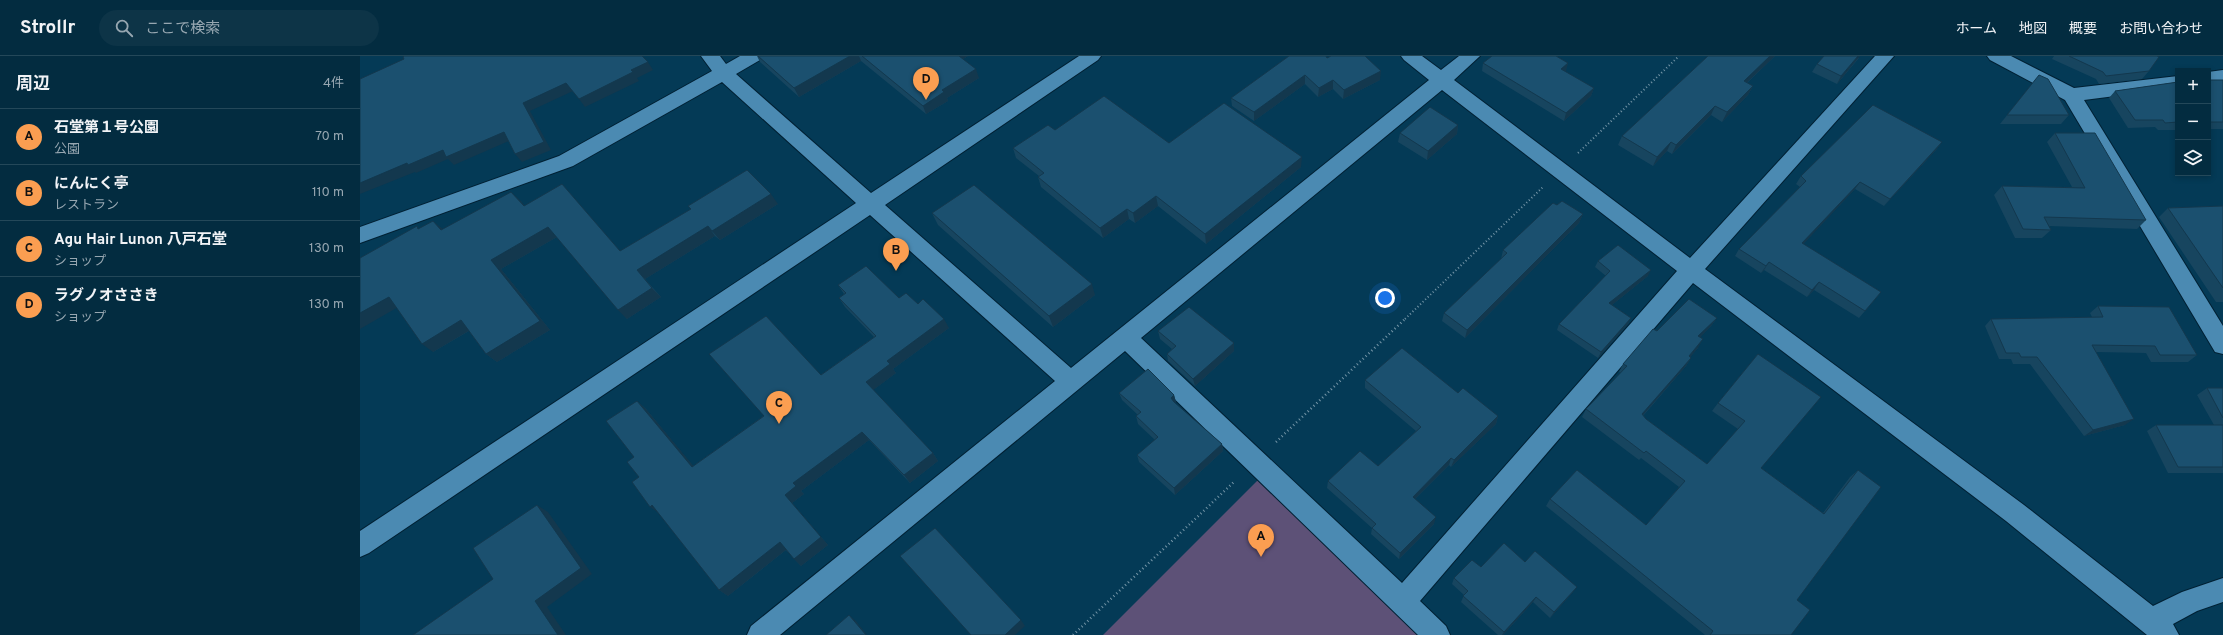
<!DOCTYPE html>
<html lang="ja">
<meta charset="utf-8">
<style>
:root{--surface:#032c40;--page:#0d3447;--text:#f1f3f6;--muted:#97a7b1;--line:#244859;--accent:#fb9e51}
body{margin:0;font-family:Overpass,"Noto Sans JP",sans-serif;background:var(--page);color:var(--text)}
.controls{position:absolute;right:12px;top:12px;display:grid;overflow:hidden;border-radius:0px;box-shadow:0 2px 6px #0003}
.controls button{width:36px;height:36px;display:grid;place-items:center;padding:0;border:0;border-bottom:1px solid var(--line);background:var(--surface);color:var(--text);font:20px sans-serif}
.you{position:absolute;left:1025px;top:242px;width:14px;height:14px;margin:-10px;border:3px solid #fff;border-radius:50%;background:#1a73e8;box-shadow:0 0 0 6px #1a73e833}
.badge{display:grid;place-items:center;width:26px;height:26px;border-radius:50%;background:var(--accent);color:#111;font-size:13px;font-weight:700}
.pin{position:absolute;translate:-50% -33px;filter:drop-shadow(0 1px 2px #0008)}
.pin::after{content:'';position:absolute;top:21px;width:14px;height:12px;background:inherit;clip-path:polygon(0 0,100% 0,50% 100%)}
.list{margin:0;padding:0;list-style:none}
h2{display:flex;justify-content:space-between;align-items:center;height:52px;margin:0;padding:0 16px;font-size:17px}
h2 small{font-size:13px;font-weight:400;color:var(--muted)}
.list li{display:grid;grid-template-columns:26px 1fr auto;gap:12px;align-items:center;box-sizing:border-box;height:56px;padding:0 16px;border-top:1px solid var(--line)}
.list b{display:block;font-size:15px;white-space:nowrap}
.list p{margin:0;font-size:13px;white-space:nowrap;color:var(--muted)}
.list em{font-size:13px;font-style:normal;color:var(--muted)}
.icon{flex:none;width:22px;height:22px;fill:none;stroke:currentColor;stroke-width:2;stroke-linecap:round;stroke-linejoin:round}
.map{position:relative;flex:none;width:1863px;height:579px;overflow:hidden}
header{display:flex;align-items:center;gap:24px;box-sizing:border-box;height:56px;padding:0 20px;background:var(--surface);border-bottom:1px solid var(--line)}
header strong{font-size:19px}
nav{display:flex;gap:22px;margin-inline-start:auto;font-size:14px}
.search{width:280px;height:36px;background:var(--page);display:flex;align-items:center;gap:10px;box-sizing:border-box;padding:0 14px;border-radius:22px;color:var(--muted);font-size:15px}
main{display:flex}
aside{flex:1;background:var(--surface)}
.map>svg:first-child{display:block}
.green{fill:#5d5177}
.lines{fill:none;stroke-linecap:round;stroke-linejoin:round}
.minor-casing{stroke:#002033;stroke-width:2}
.path-far1{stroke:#7596a8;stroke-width:2;stroke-dasharray:1 2.5;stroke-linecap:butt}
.path{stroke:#7596a8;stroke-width:2.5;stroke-dasharray:1 3;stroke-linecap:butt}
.minor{fill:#4b8ab2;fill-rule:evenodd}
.wall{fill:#17455f}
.shaded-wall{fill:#13384e}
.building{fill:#1b506f;stroke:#13384e}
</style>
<header>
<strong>Strollr</strong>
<div class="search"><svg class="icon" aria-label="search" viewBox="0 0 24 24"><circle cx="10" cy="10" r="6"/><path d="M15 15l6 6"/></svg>ここで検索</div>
<nav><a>ホーム</a><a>地図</a><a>概要</a><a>お問い合わせ</a></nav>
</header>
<main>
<aside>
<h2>周辺<small>4件</small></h2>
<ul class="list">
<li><span class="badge">A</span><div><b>石堂第１号公園</b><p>公園</p></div><em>70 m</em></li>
<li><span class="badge">B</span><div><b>にんにく亭</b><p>レストラン</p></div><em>110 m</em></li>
<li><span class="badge">C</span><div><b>Agu Hair Lunon 八戸石堂</b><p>ショップ</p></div><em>130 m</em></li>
<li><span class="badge">D</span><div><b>ラグノオささき</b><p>ショップ</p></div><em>130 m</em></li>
</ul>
</aside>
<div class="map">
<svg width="1863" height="579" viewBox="0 0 1863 579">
<rect width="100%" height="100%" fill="#043a56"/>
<!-- green -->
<path class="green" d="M900,422L1061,579H743Z"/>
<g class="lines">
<!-- minor casing -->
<g class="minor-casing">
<path id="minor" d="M341,0H360L366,8L380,0H403L400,4L376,18L511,137L719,0H741L738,4L525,149L711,312L1069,24L1044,4L1041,0H1062L1081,14L1099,0H1120L1094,24L1330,202L1515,0H1534L1345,213L1664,449L1793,550L1822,536L1863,522V546L1837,555L1813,568L1819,579H1787L1646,465L1333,227L1060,545L1086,570L1090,579H1058L765,295L420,579H387L391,570L695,325L510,159L9,497L0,501V475L496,147L362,26L213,110L0,187V171L199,100L352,15ZM1082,34L1317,215L1042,527L781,282Z
M1627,0H1651L1714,32L1818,20V32L1724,44L1863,270V298L1855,296L1705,44L1630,4Z
M1863,14V26L1848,28V16Z"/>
</g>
<!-- path-far1 -->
<path class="path-far1" d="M1218,97L1319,0
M1045,263L1183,131"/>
<!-- path -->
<path class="path" d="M916,386L1046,262
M713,579L875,425"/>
<!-- minor -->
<use href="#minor" class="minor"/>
</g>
<!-- wall -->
<path class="wall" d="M397,0H608L603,3L619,22L587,42L588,45L566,58L501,5L439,41L400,6Z
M1196,0L1208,7L1205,16L1234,32L1231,40L1204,65L1122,15L1123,7Z
M1348,0H1415L1387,27L1393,30L1388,39L1362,66L1351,59L1312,98L1307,95L1293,110L1258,89L1262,80Z
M1694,0H1797L1789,15L1782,23L1739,28L1736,23L1692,3Z
M967,2L1020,24L983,43L973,33L958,41L945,28L894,65L872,50L871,42Z
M1499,2L1477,28L1452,16L1457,8Z
M1848,24H1863V73H1848Z
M1818,26V74H1798L1795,71L1768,72L1749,42L1755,35Z
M1672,28L1709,59L1701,68H1640Z
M1098,69L1097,78L1067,104L1038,86L1040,77Z
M695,74L809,87L941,111L846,188L798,150L775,167L769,163L743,182L681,131L678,121L679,120L656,102L653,92Z
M1695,77L1786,164L1777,173L1689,170L1691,174L1682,182H1655L1634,139L1642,130L1712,131L1687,86Z
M1582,86L1576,94L1524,150L1495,133L1443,188L1521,236L1499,262L1454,234L1447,241L1404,214L1401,217L1375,200L1379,193L1440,131L1436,128L1441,120Z
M161,145L164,150L261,195L331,153L328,150L418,148L360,184L355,180L285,223L301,241L267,263L197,181L141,213L190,274L137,306L126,298L109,275L73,296L83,173Z
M1197,149L1223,158L1219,167L1105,282L1082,265L1084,257L1141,203L1143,194Z
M1863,150V246H1856L1799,161L1808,152Z
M572,157L735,239L693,271L578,169Z
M1238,205L1288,220L1252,249L1271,262L1268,268L1238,302L1197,274L1199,268L1246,220L1235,211Z
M478,229L539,242L558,248L589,272L533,313L536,317L513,334L573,397L578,405L550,427L509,384L441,435L444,438L432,447L468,489L441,510L426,494L368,540L359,534L279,421L274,401L277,345L286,353L333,410L514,281L485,251L479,242L484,238Z
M1738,250L1837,299L1828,306H1791L1786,297L1736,296L1765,369L1724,380L1670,308H1653L1651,303H1639L1625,270L1631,263L1732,261L1730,257Z
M1357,262L1351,270L1340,281L1338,292L1330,301L1331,302L1326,310L1283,360L1286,363L1347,408L1378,373L1352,355L1358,347L1398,298L1401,412L1463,457L1490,421L1498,414L1437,544L1431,579H1345L1186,450L1190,443L1286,469L1319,431L1281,402L1279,404L1222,361L1226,353L1261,317L1259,316L1263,308L1297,275Z
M798,275L874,287V295L835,330L808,305L807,298L812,293L800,283Z
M1005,324L1098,337L1138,360L1136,368L1091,411L1089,409L1055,443L1074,468L1039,503L1011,478L1012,472L967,432L968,425L1018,410L1056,375L1005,332Z
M1847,332H1863V417H1808L1787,375L1796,369H1854L1837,339Z
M759,337L814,339L816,346L815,347L862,388L863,395L815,439L779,406L777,399L795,384L778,368L776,360L778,359L762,344Z
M1165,506L1213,536L1190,562L1173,546L1143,579H1138L1101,546L1104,539L1092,528L1094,522L1121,511Z"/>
<!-- shaded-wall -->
<path class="shaded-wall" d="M490,0H499L501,5L439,41L434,32Z
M596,0H608L598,6Z
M1410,0H1415L1379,34L1384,25Z
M1498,0H1500L1477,28L1481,20Z
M288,6L293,14L277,22L279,25L225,51L219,43L271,14Z
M1208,7L1206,15L1199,21L1201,13Z
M616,13L619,22L587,42L588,45L566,58L563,50L582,34Z
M1021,15L1020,24L983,43L984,34Z
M945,19V28L894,65V56Z
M973,24V33L958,41L959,32Z
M206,27L213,35L170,55L191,94L162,106L155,98L163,47Z
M1393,30L1388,39L1362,66L1367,56Z
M1234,32L1231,40L1204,65L1206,57Z
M1355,50L1351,59L1312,98L1316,89Z
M1098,69L1097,78L1067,104L1068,95Z
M144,76L151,84L94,109L88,103L56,117L55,116L0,138V127L47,107L83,94Z
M1311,86L1307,95L1293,110L1297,101Z
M1582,86L1576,94L1524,150L1530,143Z
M942,101L941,111L846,188L845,178Z
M1500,126L1495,133L1437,195L1442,187Z
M151,136L161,145L173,160L164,150Z
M411,138L418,148L360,184L352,175Z
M796,140L798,150L775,167L773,157Z
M767,153L769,163L743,182L740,172Z
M1223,158L1219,167L1105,282L1107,274Z
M73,165L84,174H81Z
M348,170L355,180L285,223L277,214Z
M188,171L197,181L141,213L190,274L137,306L126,298L131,204Z
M1409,206L1404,214L1401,217L1406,210Z
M1291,214L1288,220L1247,253L1249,247Z
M1459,226L1454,234L1447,241L1452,234Z
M732,228L735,239L693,271L689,260Z
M292,232L301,241L267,263L258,254Z
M29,241L40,250L0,273V257Z
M1271,262L1268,268L1238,302L1241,296Z
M1357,262L1351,270L1333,289L1338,280Z
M584,263L589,272L533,313L536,317L512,335L506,326L527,305Z
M101,264L112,273L73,296L62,288Z
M1343,283L1338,292L1324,309L1329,300Z
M874,287V295L835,330L833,323Z
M1331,302L1326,310L1277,366L1282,358Z
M814,339L816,346L812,350L811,342Z
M277,345L286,353L341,419L332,411Z
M1138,360L1136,368L1091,411L1094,404Z
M1774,363L1765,369L1724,380L1733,374Z
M502,376L509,384L441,435L444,438L432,447L468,489L441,510L434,503L425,439L433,427Z
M862,388L863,395L815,439L814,432Z
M573,397L578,405L550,427L544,419Z
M1091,402L1089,409L1051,447L1053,441Z
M177,449L188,456L232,518L187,551L206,579H198L175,545Z
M292,449L300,458L290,451Z
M1076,461L1074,468L1039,503L1040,497Z
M420,486L427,493L368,540L359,534Z
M1217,531L1213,536L1190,562L1194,556Z
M1176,541L1173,546L1143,579H1142L1144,576Z
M489,559L496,565L507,579H506Z
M661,564L665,570L655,579H645Z"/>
<!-- building -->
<path class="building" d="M44,0H282L288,6L271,14L273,16L219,43L206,27L163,47L184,86L155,98L144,76L86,101L83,94L48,109L47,107L0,127V23L44,3L43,1Z
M398,0H490L434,32Z
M502,0H599L616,13L582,34L584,36L563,50Z
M929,0H966L967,2L971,0H1005L1021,15L984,34L973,24L959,32L945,19L894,56L871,42Z
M1132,0H1196L1208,7L1201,13L1234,32L1206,57L1123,7Z
M1348,0H1410L1384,25L1393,30L1367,56L1355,50L1316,89L1311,86L1297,101L1262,80Z
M1464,0H1498L1481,20L1457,8Z
M1709,0H1797L1799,1L1789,15L1746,20L1743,16Z
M1679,19L1688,23L1709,59H1647Z
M1848,24H1863V66H1848Z
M1818,26V66L1805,67L1803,64H1775L1755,35Z
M744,40L809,87L864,47L942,101L845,178L796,140L773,157L767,153L740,172L678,121L684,117L653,92L688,69L695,74Z
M1513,49L1582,86L1530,143L1500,126L1442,187L1521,236L1505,255L1459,226L1452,234L1409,206L1406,210L1379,193L1446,125L1441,120Z
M1070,51L1098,69L1068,95L1040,77Z
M1695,77H1735L1786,164L1684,161L1691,174L1663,173L1642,130L1725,132Z
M387,114L411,138L352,175L348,170L277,214L292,232L258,254L188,171L131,204L180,265L126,298L101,264L62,288L29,241L0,257V202L57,170L58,173L73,165L81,174L151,136L164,150L202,128L260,195L331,153L328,150Z
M614,129L732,228L689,260L572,157Z
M1202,145L1223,158L1107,274L1084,257L1147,197L1143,194L1193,147L1197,149Z
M1863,150V232L1808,152Z
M1258,189L1291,214L1249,247L1271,262L1241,296L1199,268L1250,215L1238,205Z
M506,210L539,242L546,237L558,248L563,243L584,263L527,305L530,308L506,326L573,397L544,419L502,376L433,427L436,430L425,439L461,481L434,503L420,486L359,534L292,449L290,451L272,426L279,421L267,406L274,401L246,365L277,345L332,411L404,360L349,298L406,260L461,319L516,280L479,242L486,237L478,229Z
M1329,243L1357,262L1338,280L1343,283L1329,300L1331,302L1282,358L1286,363L1347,408L1385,365L1358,347L1398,298L1461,341L1401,412L1464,458L1498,414L1521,431L1437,544L1450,554L1431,579H1350L1353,575L1190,443L1217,414L1286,469L1325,425L1286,395L1284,397L1226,353L1267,310L1263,308L1293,273L1297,275Z
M1738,250L1809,251L1837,299H1800L1795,290L1732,289L1774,363L1733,374L1677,301H1661L1659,297H1646L1631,263L1743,261Z
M829,251L874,287L833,323L807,298L816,290L798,275Z
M1042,292L1098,337L1103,332L1138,360L1094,404L1091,402L1053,441L1076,461L1040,497L1012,472L1016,468L968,425L1000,395L1018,410L1061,371L1005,324Z
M788,313L814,339L811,342L814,346L862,388L814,432L777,399L798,381L776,360L781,356L759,337Z
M1847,332H1863V362Z
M1796,369H1863V411H1818Z
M177,449L221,512L175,545L198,579H53L133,523L113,492Z
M575,472L661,564L645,579H611L540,500Z
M1144,487L1165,506L1175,495L1217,531L1194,556L1176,541L1144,576L1103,540L1108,535L1094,522L1112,504L1121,511Z
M489,559L506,579H466Z"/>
</svg>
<div class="controls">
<button>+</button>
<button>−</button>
<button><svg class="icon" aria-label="layers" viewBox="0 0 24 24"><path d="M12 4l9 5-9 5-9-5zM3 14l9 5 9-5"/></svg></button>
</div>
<div class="you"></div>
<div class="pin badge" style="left:901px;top:501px">A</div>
<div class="pin badge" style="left:536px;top:215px">B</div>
<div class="pin badge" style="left:419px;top:368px">C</div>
<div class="pin badge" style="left:566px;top:44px">D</div>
</div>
</main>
